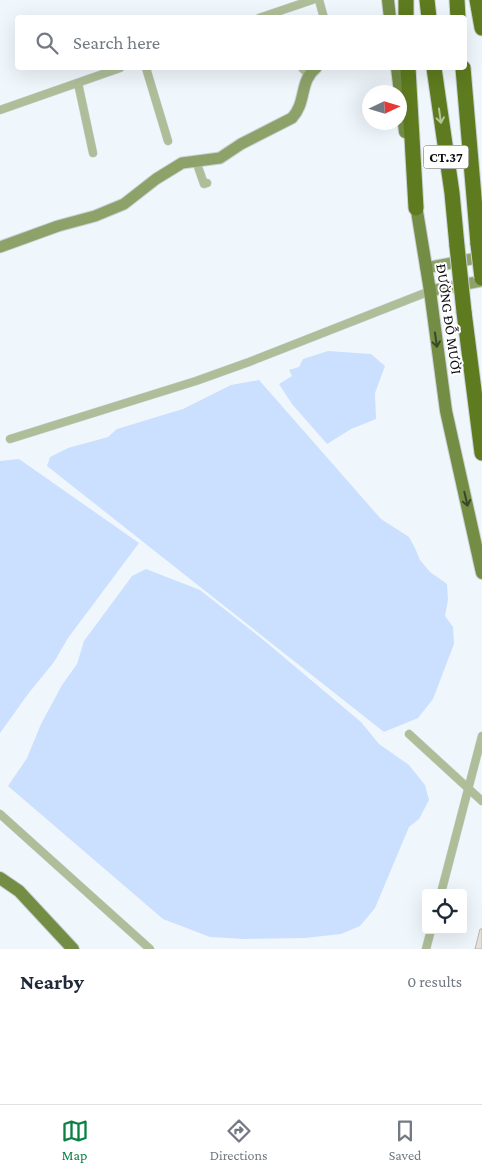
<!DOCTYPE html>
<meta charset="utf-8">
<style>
:root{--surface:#fff;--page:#f6f6f7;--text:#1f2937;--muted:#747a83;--line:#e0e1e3;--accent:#0b8043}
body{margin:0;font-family:"Crimson Pro",serif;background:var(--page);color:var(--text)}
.controls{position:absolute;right:15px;bottom:15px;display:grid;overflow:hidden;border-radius:5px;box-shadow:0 5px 20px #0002}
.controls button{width:45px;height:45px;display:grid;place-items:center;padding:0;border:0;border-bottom:1px solid var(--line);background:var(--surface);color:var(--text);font:25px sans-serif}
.compass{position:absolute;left:362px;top:85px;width:45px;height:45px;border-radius:50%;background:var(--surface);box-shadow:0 5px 20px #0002;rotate:86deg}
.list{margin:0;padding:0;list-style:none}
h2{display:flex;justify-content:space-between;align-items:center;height:65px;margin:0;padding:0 20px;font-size:21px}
h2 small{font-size:16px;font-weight:400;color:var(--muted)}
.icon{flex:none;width:28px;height:28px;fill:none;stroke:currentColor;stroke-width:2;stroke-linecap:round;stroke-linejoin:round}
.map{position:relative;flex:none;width:482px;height:949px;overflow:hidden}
.search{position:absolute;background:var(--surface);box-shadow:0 5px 20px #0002;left:15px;right:15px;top:15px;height:55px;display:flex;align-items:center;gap:12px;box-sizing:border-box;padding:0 18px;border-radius:5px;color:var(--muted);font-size:19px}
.sheet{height:155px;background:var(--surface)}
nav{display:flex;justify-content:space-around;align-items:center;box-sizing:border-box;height:70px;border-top:1px solid var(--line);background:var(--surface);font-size:14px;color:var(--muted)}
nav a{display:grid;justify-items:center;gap:2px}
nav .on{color:var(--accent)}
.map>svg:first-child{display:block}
.water{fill:#cbdfff}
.building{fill:#e6e1da;stroke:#bab5af;filter:url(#shadow)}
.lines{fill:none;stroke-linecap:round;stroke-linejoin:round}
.street-casing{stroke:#cbd2d6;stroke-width:9}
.secondary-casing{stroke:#cbd2d6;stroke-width:13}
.primary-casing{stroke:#cbd2d6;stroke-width:14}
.highway-casing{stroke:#cbd2d6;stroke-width:17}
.street{stroke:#aebe98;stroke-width:8}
.secondary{stroke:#8ca269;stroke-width:11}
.primary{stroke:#738d45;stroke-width:12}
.highway{stroke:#5e7b1f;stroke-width:15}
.highway-bridge-casing{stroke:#cbd2d6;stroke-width:17;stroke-linecap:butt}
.highway-bridge{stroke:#5e7b1f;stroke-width:15}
.oneway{stroke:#b7c49a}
.oneway2{stroke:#3a4727}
.labels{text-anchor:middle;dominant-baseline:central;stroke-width:4;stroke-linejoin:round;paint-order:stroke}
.shield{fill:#fff;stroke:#545657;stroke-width:1}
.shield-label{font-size:14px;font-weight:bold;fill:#0b0d0f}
.street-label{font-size:15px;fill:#0b0d0f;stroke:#fff}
</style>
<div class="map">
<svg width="482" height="949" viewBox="0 0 482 949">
<defs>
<filter id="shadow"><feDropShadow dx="3.5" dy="2" stdDeviation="0" flood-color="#0004"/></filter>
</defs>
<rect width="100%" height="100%" fill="#f0f7fc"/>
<!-- water -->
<path class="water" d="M328,351L371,354L385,366L375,393L376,419L351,429L327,444L292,404L279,384L292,376L289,370L299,367L303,359Z
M259,380L381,519L409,537L415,548L420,560L430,572L447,584L448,600L445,616L453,627L454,644L433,699L418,718L384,732L47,466L50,457L68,448L108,437L117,429L183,409L231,385Z
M19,459L139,543L68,638L54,662L28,694L0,733V461Z
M146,569L200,590L261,638L361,722L379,744L409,765L425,785L429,800L419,819L409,827L375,908L360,926L341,934L305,938L244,939L210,937L163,919L8,786L27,758L41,724L62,685L77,664L84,641L132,576Z"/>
<!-- building -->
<path class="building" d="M480,929H482V949H475Z"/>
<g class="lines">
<!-- street casing -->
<g class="street-casing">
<path id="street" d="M319,0L324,18
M259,18L312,0
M146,68L168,141
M302,68L308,74
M78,83L93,153
M0,110L120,68
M196,161L204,184L207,183
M10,439L196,381L249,362L430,291
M409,734L482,801
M0,814L150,949
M441,893L482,736
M426,949L431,930"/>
</g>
<!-- secondary casing -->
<g class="secondary-casing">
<path id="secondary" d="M0,247L58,226L95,216L124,204L156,179L182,163L220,158L241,144L292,118C307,102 299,81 316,68
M426,268L482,257
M430,291L482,281"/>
</g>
<!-- primary casing -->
<g class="primary-casing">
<path id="primary" d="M388,0L390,18
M397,68L405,132
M415,199L430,291L446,411L482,573
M0,878L19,891L73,949"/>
</g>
<!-- highway casing -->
<g class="highway-casing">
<path id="highway" d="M406,0V18
M427,0L429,18
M457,0L458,18
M477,0L482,28
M408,68L416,208
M434,68L452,193L457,246
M463,68L478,244
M464,312L482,453"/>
</g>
<!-- street -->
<use href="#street" class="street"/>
<!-- secondary -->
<use href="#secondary" class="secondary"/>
<!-- primary -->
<use href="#primary" class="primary"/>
<!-- highway -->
<use href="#highway" class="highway"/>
<!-- highway-bridge casing -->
<g class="highway-bridge-casing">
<path id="highway-bridge" d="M478,244L482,278
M457,246L464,312"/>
</g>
<!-- highway-bridge -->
<use href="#highway-bridge" class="highway-bridge"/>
</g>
<!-- one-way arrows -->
<defs><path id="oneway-shaft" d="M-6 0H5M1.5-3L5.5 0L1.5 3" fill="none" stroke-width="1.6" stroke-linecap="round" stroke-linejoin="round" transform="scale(1.25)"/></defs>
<use class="oneway" href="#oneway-shaft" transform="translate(440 116) rotate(82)"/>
<g class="oneway2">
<use href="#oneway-shaft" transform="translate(436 340) rotate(82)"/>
<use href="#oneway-shaft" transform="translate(466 499) rotate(77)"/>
</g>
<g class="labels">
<!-- shield labels -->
<rect class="shield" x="423.5" y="145.5" width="45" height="23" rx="4"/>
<g class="shield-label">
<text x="446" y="157">CT.37</text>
</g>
<!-- street labels -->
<g class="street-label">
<text transform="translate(449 319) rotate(82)">ĐƯỜNG ĐỖ MƯỜI</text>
</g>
</g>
</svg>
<div class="controls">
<button><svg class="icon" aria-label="locate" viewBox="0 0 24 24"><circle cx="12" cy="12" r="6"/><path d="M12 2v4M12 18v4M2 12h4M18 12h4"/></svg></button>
</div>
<svg class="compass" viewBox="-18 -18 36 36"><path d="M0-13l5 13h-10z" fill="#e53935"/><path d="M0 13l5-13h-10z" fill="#747a83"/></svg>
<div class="search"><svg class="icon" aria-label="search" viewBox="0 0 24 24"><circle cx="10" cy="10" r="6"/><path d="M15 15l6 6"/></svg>Search here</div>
</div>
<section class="sheet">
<h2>Nearby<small>0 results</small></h2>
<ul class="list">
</ul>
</section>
<nav>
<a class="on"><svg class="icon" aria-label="map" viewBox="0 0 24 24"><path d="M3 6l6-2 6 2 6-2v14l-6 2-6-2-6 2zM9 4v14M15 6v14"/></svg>Map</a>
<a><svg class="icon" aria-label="directions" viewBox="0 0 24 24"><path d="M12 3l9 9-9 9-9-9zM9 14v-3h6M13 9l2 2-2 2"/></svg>Directions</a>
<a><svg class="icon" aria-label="saved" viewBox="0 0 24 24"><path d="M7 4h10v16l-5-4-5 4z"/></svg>Saved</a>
</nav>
